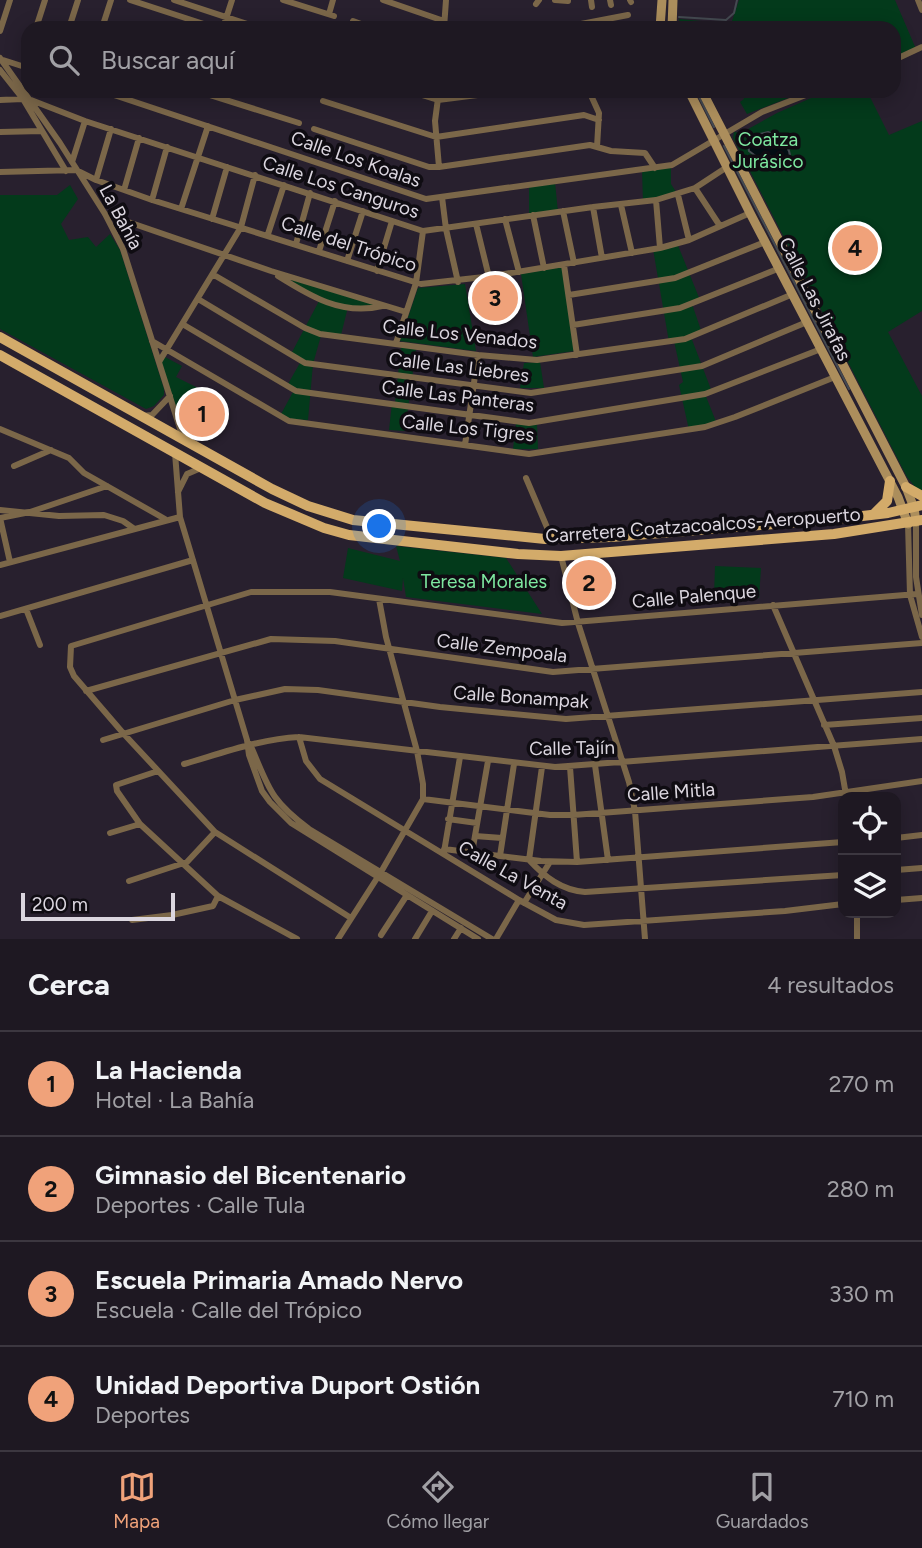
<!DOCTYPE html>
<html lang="es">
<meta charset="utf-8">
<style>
:root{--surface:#1e1822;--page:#26212a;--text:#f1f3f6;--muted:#a1a0a5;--line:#3c3740;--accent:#f0a27a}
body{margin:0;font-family:Figtree,sans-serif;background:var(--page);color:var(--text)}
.controls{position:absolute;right:21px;bottom:21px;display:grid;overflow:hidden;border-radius:14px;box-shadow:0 4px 18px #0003}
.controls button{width:63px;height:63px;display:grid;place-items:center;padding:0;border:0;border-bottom:2px solid var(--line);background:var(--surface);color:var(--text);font:35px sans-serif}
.scale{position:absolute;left:21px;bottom:18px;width:154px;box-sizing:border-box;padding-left:7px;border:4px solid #dbd6df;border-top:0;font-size:19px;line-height:24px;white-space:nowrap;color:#dbd6df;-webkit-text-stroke:5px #0f0c12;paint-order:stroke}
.you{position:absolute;left:380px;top:527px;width:24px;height:24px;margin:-18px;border:5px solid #fff;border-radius:50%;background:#1a73e8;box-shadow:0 0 0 10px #1a73e833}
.badge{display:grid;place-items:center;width:46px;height:46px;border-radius:50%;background:var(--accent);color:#111;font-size:23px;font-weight:700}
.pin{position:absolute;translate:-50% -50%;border:4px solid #fff;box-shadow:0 2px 7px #0006}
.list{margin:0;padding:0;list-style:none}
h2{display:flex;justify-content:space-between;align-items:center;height:91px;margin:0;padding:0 28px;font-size:30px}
h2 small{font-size:23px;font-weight:400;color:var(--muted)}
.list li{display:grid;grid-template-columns:46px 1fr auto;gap:21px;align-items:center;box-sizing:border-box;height:105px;padding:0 28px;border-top:2px solid var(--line)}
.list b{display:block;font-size:26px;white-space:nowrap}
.list p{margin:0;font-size:23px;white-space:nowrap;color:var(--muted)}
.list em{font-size:23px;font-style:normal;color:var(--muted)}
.icon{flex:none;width:38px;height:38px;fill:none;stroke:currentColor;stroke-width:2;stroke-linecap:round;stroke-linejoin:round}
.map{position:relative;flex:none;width:922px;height:939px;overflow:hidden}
.search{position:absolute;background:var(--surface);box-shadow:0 4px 18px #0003;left:21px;right:21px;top:21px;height:77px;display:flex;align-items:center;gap:18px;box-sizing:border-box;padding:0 24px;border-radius:21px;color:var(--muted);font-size:26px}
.sheet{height:511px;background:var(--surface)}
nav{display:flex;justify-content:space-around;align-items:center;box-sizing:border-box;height:98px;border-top:2px solid var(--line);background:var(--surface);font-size:19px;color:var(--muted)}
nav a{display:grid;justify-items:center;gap:4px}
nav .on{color:var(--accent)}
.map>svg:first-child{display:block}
.green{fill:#033a1b}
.water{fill:#030e14;stroke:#444a51;stroke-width:2}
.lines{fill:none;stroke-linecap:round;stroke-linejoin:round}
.stream{stroke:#444a51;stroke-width:2}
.minor{stroke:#7b6749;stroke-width:6}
.secondary{stroke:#ac8e5c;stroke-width:9}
.primary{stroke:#d3ab6a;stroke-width:10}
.labels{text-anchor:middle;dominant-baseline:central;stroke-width:7;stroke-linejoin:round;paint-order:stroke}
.park-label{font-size:19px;fill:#7ee8a0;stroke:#0f0c12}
.street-label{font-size:19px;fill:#dbd6df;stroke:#0f0c12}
</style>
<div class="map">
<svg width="922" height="939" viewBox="0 0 922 939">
<rect width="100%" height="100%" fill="#28202e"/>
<!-- green -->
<path class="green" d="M739,0H895L916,49L894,57V28H680L679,19L724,23L732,21Z
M740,91H806L747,114L740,102L744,99Z
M827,91H867L889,135L922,121V311L888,332L922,396V491L916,488L907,477L733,138L734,132L741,133L777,113Z
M671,165V184L678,195L643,203L642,169Z
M555,182L558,212L529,216V186Z
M70,185L78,199L61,224L69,240L88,237L96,247L110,234L120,250L164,389V395L154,406L146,409L0,329V195H57Z
M677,243L700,300L692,304L702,333L691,337L712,392L705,394L717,424L689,430L679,385L683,382L674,341L669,342L653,249Z
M562,267L574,351L533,357L521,274Z
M288,278L377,305L348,307L341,335L322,332L313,364L308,420L291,419L281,414L293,392L288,384L301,361L291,354L319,301Z
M465,284L476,351L400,341L418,288Z
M401,347L416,349L405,431L389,430L392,403H395Z
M165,357L182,366L176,377L200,389L181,423L160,364Z
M540,362L544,388H520L524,363Z
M516,423L537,424L538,449H513Z
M396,546L506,558L542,614L406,597L403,578L402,591L343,578L348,548L400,561Z
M715,566L761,568L759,598L714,596Z"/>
<!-- water -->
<path class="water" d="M768,132C783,137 796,152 787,168L778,167L770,156L757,157L749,151L748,144L751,136Z"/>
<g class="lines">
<!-- stream -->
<path class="stream" d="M679,17L726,20L734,13L737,0
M696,91L714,127
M724,146L849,389"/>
<!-- minor -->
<path class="minor" d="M130,0L216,28
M174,0L259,28
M283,0L334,16
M383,0L444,21
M555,0L568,1
M591,0L592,7
M610,0L611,5
M630,0L631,2
M918,0L922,10
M536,4L539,0
M329,14L333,0
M353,21L372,28
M36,28L45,0
M69,28L78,0
M102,28L111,0
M223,28L232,0
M444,28L446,0
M575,28L581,24L628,15
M0,31L10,0
M0,58L60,143L105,214L123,249L183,438
M3,60L28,68
M894,60L922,47
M0,70L23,99L66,171
M102,91L426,199L672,165L762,112L816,91
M197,91L299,123
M301,91L310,94
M409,91L438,100L509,91
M439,91L435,121L439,167
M589,91L599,113L597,147
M0,100L23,99
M31,100L85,121L423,231L593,207L656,200L695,188L727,167
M323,101L436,137L584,115L599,120
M314,129L429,167H439L590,145L611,151L645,153L655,168
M0,132L42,131
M72,162L85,121
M0,172L76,170L96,180L152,200L421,284L493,276L660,248L689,240L750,213
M96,180L111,129
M695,188L720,226
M124,190L139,138
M678,195L689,240
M442,197L446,229L458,282
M152,200L167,147
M656,200L660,248
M621,205L632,253
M593,207L602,258
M181,209L208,126
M563,211L574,263
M105,214L271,271L406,312
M533,215L544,268
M212,219L227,167
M505,219L519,272
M476,224L489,277
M268,234L284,185
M296,244L310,193
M319,251L335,201
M347,261L363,211
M564,265L577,355
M377,271L392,221
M214,275L305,328L320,334L478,355L537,360L685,339L793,294
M278,276C310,296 342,316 382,306
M569,295L675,278L765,242
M198,299L305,363L531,393L702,366L807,322
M184,325L296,391L529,423L705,394L821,349
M573,325L680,308L780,268
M152,341L289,421L529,454L705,427L735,417L835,377
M396,343L416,283L423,231
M159,362L241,227L255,175
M142,416L152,415L170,396
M0,429L69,458L84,473L165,519
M465,445L478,355
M175,453L180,517L247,740L249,755L262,791L270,802L291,823L478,939
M14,466L51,450
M526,478L552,539
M178,492L187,474L201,468
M0,510L59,516L104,515L123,521L133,528
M916,522V577L922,615
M908,524L910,595L922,637
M561,556L578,623L629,782L635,811L645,939
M10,562L0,518L30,512L107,486
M0,565L180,517
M773,605L834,746L842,772L846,795
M26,609L40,645
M0,616L193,560
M86,691L271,639L335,641L553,672L922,643
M824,725L922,718
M299,737L306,761L320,779L519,900L556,920L584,925L785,911L843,904
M103,740L235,700L285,689L318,690L440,707L566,719L922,692
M250,744C269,788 269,799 309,829L492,939
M184,764C222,753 260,739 299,737L555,767L922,739
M595,765L608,860
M542,767L529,860C545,877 561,890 585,892L843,875
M570,767L577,862
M158,771L116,785L117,791L140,824L218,896L297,939
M423,799L550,815H573L813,797L922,781
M448,819L477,823
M110,833L140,824
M475,836L502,838
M896,838L922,835
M444,849L541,861L577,862L843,842
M444,852L460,757
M472,853L488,761
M500,856L514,764
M896,870L922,868
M129,881L187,862L215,832
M896,900L922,898
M524,903L550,862
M857,913V939
M351,918L215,832L123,733L74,676L70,667L71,646L251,592H330L562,623L917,594
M132,920L172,915L213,906L218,896
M381,935L407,895
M338,939L381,872L423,799V784L417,751L386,637L379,599
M415,939L432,911
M454,939L461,928
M496,939L519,900"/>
<!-- secondary -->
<path class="secondary" d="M660,28L662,0
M672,28L673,0
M689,91L750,213L898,497L908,524
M702,91L906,487L914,508L916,522"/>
<!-- primary -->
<path class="primary" d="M0,337L272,489L308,506L353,520L545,539L611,537L837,519L888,513L922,505
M0,355L265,503L324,528L349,535L518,554L561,556L834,534L922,520
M906,487L922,496
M873,515L887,501L890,481"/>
</g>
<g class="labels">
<!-- park labels -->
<g class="park-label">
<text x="768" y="139">Coatza<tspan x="768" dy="22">Jurásico</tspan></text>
<text x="484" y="581">Teresa Morales</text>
</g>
<!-- street labels -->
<g class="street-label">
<text transform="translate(356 159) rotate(19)">Calle Los Koalas</text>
<text transform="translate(341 187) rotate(18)">Calle Los Canguros</text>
<text transform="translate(121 217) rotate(62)">La Bahía</text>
<text transform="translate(349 244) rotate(18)">Calle del Trópico</text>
<text transform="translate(815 299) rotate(63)">Calle Las Jirafas</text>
<text transform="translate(460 334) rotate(6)">Calle Los Venados</text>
<text transform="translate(459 367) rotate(7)">Calle Las Liebres</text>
<text transform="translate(458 396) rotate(7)">Calle Las Panteras</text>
<text transform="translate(468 428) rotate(6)">Calle Los Tigres</text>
<text transform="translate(703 525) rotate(-4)">Carretera Coatzacoalcos-Aeropuerto</text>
<text transform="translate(694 596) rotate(-5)">Calle Palenque</text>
<text transform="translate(502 648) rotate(7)">Calle Zempoala</text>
<text transform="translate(521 697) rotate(4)">Calle Bonampak</text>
<text transform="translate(572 748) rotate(-1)">Calle Tajín</text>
<text transform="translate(671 792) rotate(-4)">Calle Mitla</text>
<text transform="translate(513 875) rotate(29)">Calle La Venta</text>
</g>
</g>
</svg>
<div class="controls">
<button><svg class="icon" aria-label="locate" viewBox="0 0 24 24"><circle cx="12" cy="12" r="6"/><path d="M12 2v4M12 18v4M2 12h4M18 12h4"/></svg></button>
<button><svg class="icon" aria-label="layers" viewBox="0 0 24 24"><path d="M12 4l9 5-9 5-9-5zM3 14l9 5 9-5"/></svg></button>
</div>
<div class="scale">200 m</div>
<div class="you"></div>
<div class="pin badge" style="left:202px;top:414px">1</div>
<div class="pin badge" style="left:589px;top:583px">2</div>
<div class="pin badge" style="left:495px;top:298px">3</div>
<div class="pin badge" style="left:855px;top:248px">4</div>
<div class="search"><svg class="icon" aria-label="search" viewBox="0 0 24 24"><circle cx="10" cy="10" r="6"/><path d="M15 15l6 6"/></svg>Buscar aquí</div>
</div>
<section class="sheet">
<h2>Cerca<small>4 resultados</small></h2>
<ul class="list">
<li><span class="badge">1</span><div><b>La Hacienda</b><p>Hotel · La Bahía</p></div><em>270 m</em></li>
<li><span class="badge">2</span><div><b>Gimnasio del Bicentenario</b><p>Deportes · Calle Tula</p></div><em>280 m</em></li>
<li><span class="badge">3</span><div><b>Escuela Primaria Amado Nervo</b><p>Escuela · Calle del Trópico</p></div><em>330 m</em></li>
<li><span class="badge">4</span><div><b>Unidad Deportiva Duport Ostión</b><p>Deportes</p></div><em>710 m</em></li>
</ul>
</section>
<nav>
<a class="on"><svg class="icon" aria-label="map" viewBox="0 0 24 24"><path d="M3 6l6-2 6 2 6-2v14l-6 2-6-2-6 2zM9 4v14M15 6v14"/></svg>Mapa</a>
<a><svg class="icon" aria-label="directions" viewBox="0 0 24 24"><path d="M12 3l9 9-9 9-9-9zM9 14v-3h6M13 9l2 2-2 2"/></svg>Cómo llegar</a>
<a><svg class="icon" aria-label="saved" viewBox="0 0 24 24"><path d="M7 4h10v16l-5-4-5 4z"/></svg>Guardados</a>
</nav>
